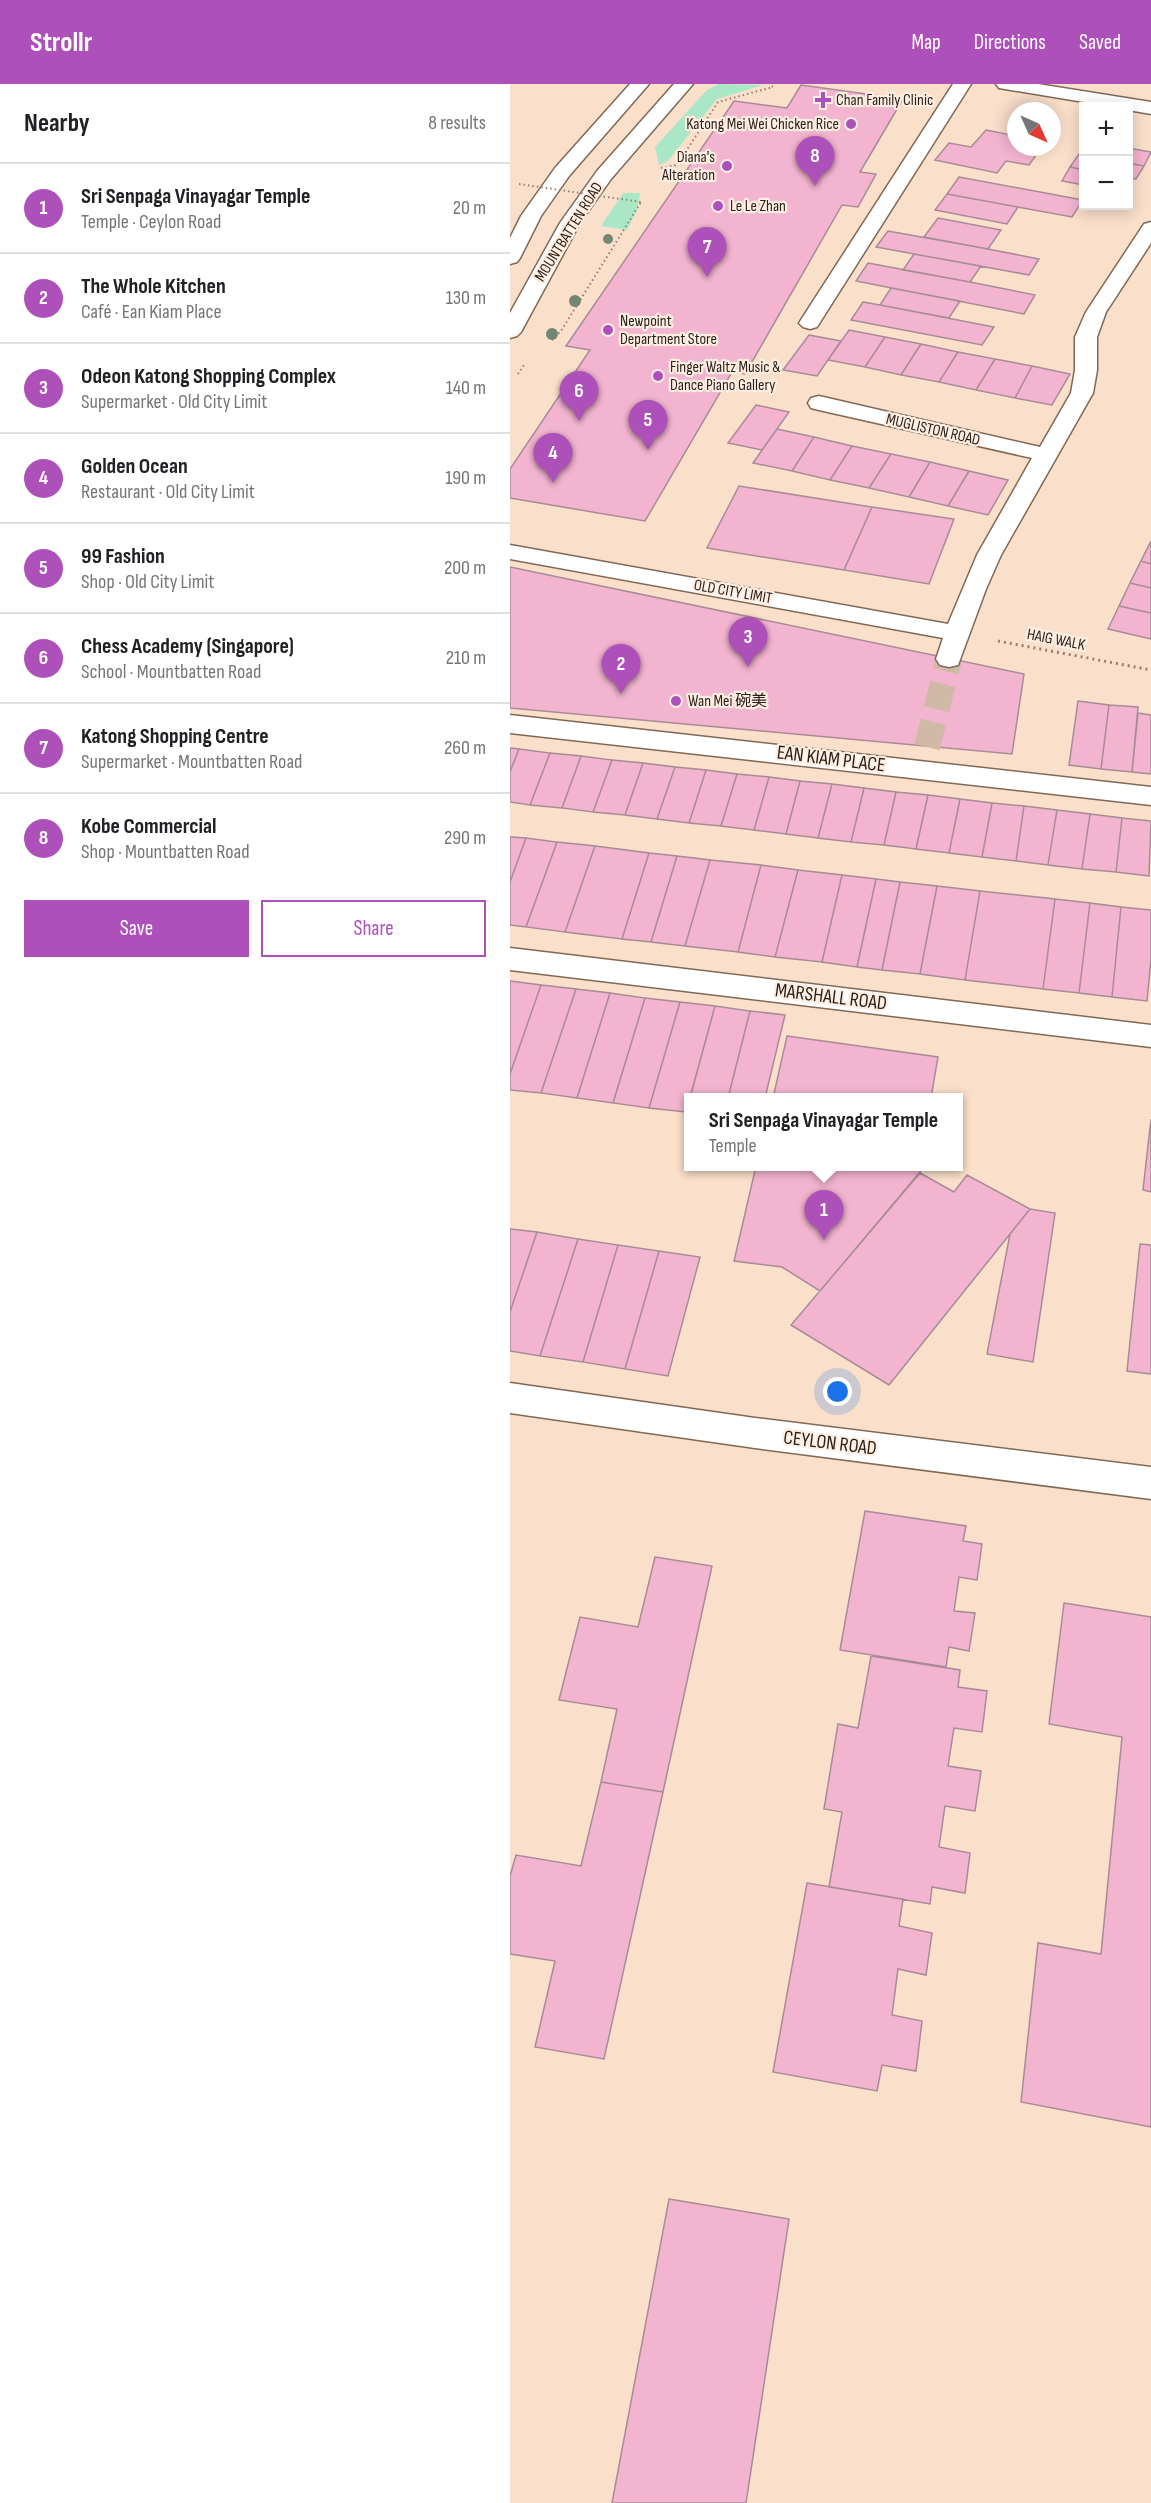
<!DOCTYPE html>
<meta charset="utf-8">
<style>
:root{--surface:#fff;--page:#f6f6f6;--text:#202124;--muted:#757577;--line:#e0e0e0;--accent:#ae50ba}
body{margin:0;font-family:"Sofia Sans Condensed","Noto Sans SC",sans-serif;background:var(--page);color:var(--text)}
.controls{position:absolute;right:18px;top:18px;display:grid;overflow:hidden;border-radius:0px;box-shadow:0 3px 15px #0003}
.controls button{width:54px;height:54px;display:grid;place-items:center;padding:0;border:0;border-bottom:2px solid var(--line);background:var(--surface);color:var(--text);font:30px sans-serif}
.compass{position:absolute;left:497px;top:18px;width:54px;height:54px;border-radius:50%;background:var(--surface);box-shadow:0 3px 15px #0003;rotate:135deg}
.you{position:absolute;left:328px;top:1308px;width:21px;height:21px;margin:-15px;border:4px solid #fff;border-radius:50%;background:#1a73e8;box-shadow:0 0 0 9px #1a73e833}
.badge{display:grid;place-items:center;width:39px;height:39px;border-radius:50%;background:var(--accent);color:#fff;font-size:20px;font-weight:700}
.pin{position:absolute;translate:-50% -50px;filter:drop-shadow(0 2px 3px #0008)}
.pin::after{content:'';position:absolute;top:32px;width:21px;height:18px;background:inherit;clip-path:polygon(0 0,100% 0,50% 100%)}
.popup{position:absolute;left:174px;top:1009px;width:279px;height:78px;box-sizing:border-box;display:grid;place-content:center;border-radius:0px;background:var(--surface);filter:drop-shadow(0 2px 4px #0005);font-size:20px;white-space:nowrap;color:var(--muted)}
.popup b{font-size:22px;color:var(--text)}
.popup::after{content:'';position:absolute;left:50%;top:100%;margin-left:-12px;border:12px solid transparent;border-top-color:var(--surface)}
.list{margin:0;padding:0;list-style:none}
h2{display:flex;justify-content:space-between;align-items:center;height:78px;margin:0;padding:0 24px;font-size:26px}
h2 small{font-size:20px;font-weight:400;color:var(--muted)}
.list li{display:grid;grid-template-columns:39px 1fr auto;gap:18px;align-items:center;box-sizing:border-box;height:90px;padding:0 24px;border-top:2px solid var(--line)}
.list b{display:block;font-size:22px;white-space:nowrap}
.list p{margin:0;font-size:20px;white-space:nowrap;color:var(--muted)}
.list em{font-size:20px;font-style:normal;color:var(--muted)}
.actions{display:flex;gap:12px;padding:18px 24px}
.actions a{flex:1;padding:14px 0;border:2px solid var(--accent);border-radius:0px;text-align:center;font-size:21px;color:var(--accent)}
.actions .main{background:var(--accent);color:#fff}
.map{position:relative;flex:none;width:641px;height:2419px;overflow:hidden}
header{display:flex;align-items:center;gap:36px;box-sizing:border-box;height:84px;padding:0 30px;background:var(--accent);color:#fff}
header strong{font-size:28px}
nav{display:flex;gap:33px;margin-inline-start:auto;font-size:21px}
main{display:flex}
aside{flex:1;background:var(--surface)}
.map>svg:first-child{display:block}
.green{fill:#a9e7c7}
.building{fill:#f3b4cf;stroke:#a98b98;stroke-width:1.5}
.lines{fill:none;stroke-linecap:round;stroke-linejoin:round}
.street-tunnel{stroke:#d0b9a7;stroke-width:26;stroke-dasharray:26 13;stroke-linecap:butt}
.lane-casing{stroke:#7f6855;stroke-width:3}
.street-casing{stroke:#7f6855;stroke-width:3}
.secondary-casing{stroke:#7f6855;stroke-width:3}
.path-far1{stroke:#938073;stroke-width:2;stroke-dasharray:1.5 3;stroke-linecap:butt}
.path{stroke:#938073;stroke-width:3;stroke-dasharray:2 4;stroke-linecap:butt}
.lane{fill:#fff;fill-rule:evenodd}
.street{fill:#fff;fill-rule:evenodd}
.secondary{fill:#fff;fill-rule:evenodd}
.path-bridge{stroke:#938073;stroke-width:2;stroke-dasharray:1.5 3;stroke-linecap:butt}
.tree{fill:#738671}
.poi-dot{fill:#ae50ba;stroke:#ffefe2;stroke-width:2}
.labels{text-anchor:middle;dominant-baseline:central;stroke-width:4.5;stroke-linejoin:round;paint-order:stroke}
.far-poi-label{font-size:16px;fill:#291f18;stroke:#ffefe2;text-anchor:start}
.far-street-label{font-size:16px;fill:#291f18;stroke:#ffefe2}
.street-label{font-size:20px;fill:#291f18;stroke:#ffefe2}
</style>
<header>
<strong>Strollr</strong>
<nav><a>Map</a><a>Directions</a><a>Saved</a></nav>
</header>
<main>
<aside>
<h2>Nearby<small>8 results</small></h2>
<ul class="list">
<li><span class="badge">1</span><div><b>Sri Senpaga Vinayagar Temple</b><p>Temple · Ceylon Road</p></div><em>20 m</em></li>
<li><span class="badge">2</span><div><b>The Whole Kitchen</b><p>Café · Ean Kiam Place</p></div><em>130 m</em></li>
<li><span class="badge">3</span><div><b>Odeon Katong Shopping Complex</b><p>Supermarket · Old City Limit</p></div><em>140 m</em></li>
<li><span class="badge">4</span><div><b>Golden Ocean</b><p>Restaurant · Old City Limit</p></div><em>190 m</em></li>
<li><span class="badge">5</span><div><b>99 Fashion</b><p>Shop · Old City Limit</p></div><em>200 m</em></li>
<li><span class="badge">6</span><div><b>Chess Academy (Singapore)</b><p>School · Mountbatten Road</p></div><em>210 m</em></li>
<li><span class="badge">7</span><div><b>Katong Shopping Centre</b><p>Supermarket · Mountbatten Road</p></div><em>260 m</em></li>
<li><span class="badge">8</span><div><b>Kobe Commercial</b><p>Shop · Mountbatten Road</p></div><em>290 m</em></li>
</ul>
<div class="actions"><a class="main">Save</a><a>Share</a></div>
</aside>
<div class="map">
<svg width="641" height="2419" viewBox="0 0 641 2419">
<rect width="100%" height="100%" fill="#fadfcb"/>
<!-- green -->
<path class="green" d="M209,0L253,1L207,15L158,77L149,81L145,63L197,6Z
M113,109H130L127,126L117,146L91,142Z"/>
<!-- building -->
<path class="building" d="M291,1L393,15L350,88L366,90L348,123L332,121L235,290L222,288L135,437L0,414V385L80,266L56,262L224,17L277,24Z
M476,46L506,52V63H532L519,81L496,77L487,89L425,76L439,59L461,63Z
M618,64L641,68L634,82L618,79Z
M569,70L574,71V86L560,83Z
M618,79L634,82L626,95L618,94Z
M560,83L574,86V101L552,97Z
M449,93L573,116L562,133L437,110Z
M437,110L508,123L497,140L425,126Z
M428,134L491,146L478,165L414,153Z
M378,147L478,165L529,175L519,191L366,163Z
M404,170L471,182L460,198L393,186Z
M358,179L460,198L525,211L514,230L346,197Z
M381,204L450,217L439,234L370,221Z
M353,218L370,221L484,243L472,261L341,236Z
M339,246L375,253L355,283L318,276Z
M299,251L331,257L307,292L273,286Z
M375,253L411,260L391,291L355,283Z
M411,260L448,268L429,298L391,291Z
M448,268L485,275L466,306L429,298Z
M485,275L522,282L505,314L466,306Z
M522,282L560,290L542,321L505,314Z
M246,321L279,328L252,366L218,359Z
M267,345L304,353L282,387L243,379Z
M304,353L342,362L320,396L282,387Z
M342,362L381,370L359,404L320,396Z
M381,370L420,378L399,413L359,404Z
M420,378L459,387L438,422L399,413Z
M459,387L498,396L478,431L438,422Z
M229,402L362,423L334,486L197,464Z
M362,423L444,435L419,500L334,486Z
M641,457V480L631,477Z
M631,477L641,480V504L620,499Z
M0,483L514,590L502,670L0,624Z
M620,499L641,504V529L609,522Z
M609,522L641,529V555L598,545Z
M568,617L599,621L591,685L559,681Z
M599,621L628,623L622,688L591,685Z
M628,629L641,631V690L622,688Z
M0,664L9,665L0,688Z
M9,665L40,669L20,721L0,718V688Z
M40,669L71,672L52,724L20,721Z
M71,672L102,676L83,728L52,724Z
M102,676L133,679L115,731L83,728Z
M133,679L165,683L147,735L115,731Z
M165,683L196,686L179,739L147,735Z
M196,686L227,690L211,742L179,739Z
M227,690L259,693L244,746L211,742Z
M259,693L290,697L276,750L244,746Z
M290,697L322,700L308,754L276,750Z
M322,700L354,704L341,758L308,754Z
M354,704L386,708L374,761L341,758Z
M386,708L418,711L406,765L374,761Z
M418,711L450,715L439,769L406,765Z
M450,715L482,719L472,773L439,769Z
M482,719L514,722L506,777L472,773Z
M514,722L547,726L538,781L506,777Z
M547,726L580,730L572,785L538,781Z
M580,730L612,734L606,788L572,785Z
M612,734L641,737L639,792L606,788Z
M0,753L16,754L0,798Z
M16,754L47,758L16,843L0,841V798Z
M47,758L85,762L55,848L16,843Z
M85,762L139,769L112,855L55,848Z
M139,769L167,772L141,858L112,855Z
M167,772L200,776L175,862L141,858Z
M200,776L251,781L228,868L175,862Z
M251,781L288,786L265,873L228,868Z
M288,786L332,791L312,878L265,873Z
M332,791L366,795L347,883L312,878Z
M366,795L390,798L372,886L347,883Z
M390,798L427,802L410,890L372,886Z
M427,802L470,807L455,896L410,890Z
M470,807L545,815L533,905L455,896Z
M545,815L580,819L569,909L533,905Z
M580,819L611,823L602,913L569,909Z
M611,823L641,826V875L637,917L602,913Z
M0,897L31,901L0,990Z
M31,901L66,905L31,1009L0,1006V990Z
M66,905L100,909L67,1014L31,1009Z
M100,909L135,914L103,1019L67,1014Z
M135,914L170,918L139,1024L103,1019Z
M170,918L205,922L176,1028L139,1024Z
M205,922L240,927L218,1014H180Z
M240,927L275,931L255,1014H218Z
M277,952L428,973L421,1014H263Z
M641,1035V1108L633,1106Z
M246,1082H415L310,1207L272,1183L224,1177Z
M410,1089L444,1108L457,1091L520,1125L379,1301L281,1241Z
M520,1125L545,1129L523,1278L477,1270L500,1150Z
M0,1145L27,1148L0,1228Z
M27,1148L68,1155L30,1272L0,1267V1228Z
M68,1155L108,1161L73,1278L30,1272Z
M630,1160L641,1161V1290L617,1287Z
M108,1161L149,1167L115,1285L73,1278Z
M149,1167L190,1173L158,1292L115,1285Z
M355,1427L456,1442L453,1457L472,1460L467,1496L449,1493L444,1527L465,1529L459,1567L439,1563L436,1583L330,1566Z
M145,1473L202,1482L153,1708L91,1698L107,1625L49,1616L70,1533L128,1543Z
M554,1519L641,1533V2043L511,2018L528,1859L591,1870L612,1653L539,1640Z
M361,1572L450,1586L448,1603L477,1607L472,1648L444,1644L438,1682L471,1687L465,1727L435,1722L429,1763L460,1769L455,1809L422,1803L420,1820L319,1803L332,1728L314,1725L328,1640L348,1644Z
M91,1698L153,1708L94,1975L25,1963L45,1877L0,1870V1792L6,1771L71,1782Z
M297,1799L393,1815L389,1842L422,1849L416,1891L388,1885L382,1931L412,1937L406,1987L372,1981L367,2007L263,1988Z
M159,2115L279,2135L236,2419H102Z"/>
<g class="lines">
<!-- street-tunnel -->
<path class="street-tunnel" d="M417,663L439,575"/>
<!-- lane casing -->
<g class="lane-casing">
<path id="lane" d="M443,0H461L307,243L300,245L293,243L289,239Z"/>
</g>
<!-- street casing -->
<g class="street-casing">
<path id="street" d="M641,138V159L596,228L587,253V286L583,309L491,471L476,505L448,581L439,583L430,581L426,575L433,554L0,475V461L438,540L467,471L522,374L309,326L301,324L298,319L301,314L309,312L530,363L561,309L565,286V253L576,228L634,140Z
M0,631L641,703V721L0,649Z
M0,864L641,941V963L0,886Z
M0,1299L245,1334L641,1383V1415L245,1364L0,1329Z"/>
</g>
<!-- secondary casing -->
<g class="secondary-casing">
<path id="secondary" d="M120,0H139L59,92L31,132L10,174L7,178L0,180V154L11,132L45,84Z
M164,0H183L101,95L70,139L11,248L7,252L0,254V229L50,139L87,87Z
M486,0H528L641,18V30L618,26V22H598L495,5L489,4Z"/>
</g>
<!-- path-far1 -->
<path class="path-far1" d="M151,84L167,81L208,18L263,3L260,0
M42,256L51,247L131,118
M8,290L14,281"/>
<!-- path -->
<path class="path" d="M488,557L641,586"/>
<!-- lane -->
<use href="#lane" class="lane"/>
<!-- street -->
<use href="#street" class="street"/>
<!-- secondary -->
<use href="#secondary" class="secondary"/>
<!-- path-bridge -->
<path class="path-bridge" d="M9,100L131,118"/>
</g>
<!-- trees -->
<g class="tree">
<circle cx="98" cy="155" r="5"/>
<circle cx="65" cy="217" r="6"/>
<circle cx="42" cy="250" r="6"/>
</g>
<!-- markers -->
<g class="poi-dot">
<path d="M310 7h6v6h6v6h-6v6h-6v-6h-6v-6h6z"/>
<circle cx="341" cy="40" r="6"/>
<circle cx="217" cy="82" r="6"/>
<circle cx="208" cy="122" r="6"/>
<circle cx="98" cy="246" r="6"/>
<circle cx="148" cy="292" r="6"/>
<circle cx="166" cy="617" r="6"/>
</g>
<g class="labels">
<!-- far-poi labels -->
<g class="far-poi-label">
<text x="326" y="16">Chan Family Clinic</text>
<text x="329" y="40" text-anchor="end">Katong Mei Wei Chicken Rice</text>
<text x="205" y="73" text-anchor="end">Diana's<tspan x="205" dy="18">Alteration</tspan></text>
<text x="220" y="122">Le Le Zhan</text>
<text x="110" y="237">Newpoint<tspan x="110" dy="18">Department Store</tspan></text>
<text x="160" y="283">Finger Waltz Music &amp;<tspan x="160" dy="18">Dance Piano Gallery</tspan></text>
<text x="178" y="617">Wan Mei 碗美</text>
</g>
<!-- far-street labels -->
<g class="far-street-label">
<text transform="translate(59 148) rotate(-58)">MOUNTBATTEN ROAD</text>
<text transform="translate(423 346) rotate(13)">MUGLISTON ROAD</text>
<text transform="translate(223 508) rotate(10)">OLD CITY LIMIT</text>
<text transform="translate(546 556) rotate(11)">HAIG WALK</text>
</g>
<!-- street labels -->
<g class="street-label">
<text transform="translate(321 675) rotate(7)">EAN KIAM PLACE</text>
<text transform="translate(321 913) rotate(7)">MARSHALL ROAD</text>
<text transform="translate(320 1359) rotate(7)">CEYLON ROAD</text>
</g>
</g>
</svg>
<div class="controls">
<button>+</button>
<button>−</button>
</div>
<svg class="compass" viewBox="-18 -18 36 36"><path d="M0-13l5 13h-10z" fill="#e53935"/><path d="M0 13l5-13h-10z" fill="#757577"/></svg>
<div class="you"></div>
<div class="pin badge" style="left:314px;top:1156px">1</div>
<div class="popup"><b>Sri Senpaga Vinayagar Temple</b>Temple</div>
<div class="pin badge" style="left:111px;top:610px">2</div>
<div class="pin badge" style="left:238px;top:583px">3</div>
<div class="pin badge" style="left:43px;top:399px">4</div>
<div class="pin badge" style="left:138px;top:366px">5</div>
<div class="pin badge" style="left:69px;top:337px">6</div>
<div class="pin badge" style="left:197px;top:193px">7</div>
<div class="pin badge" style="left:305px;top:102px">8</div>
</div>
</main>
